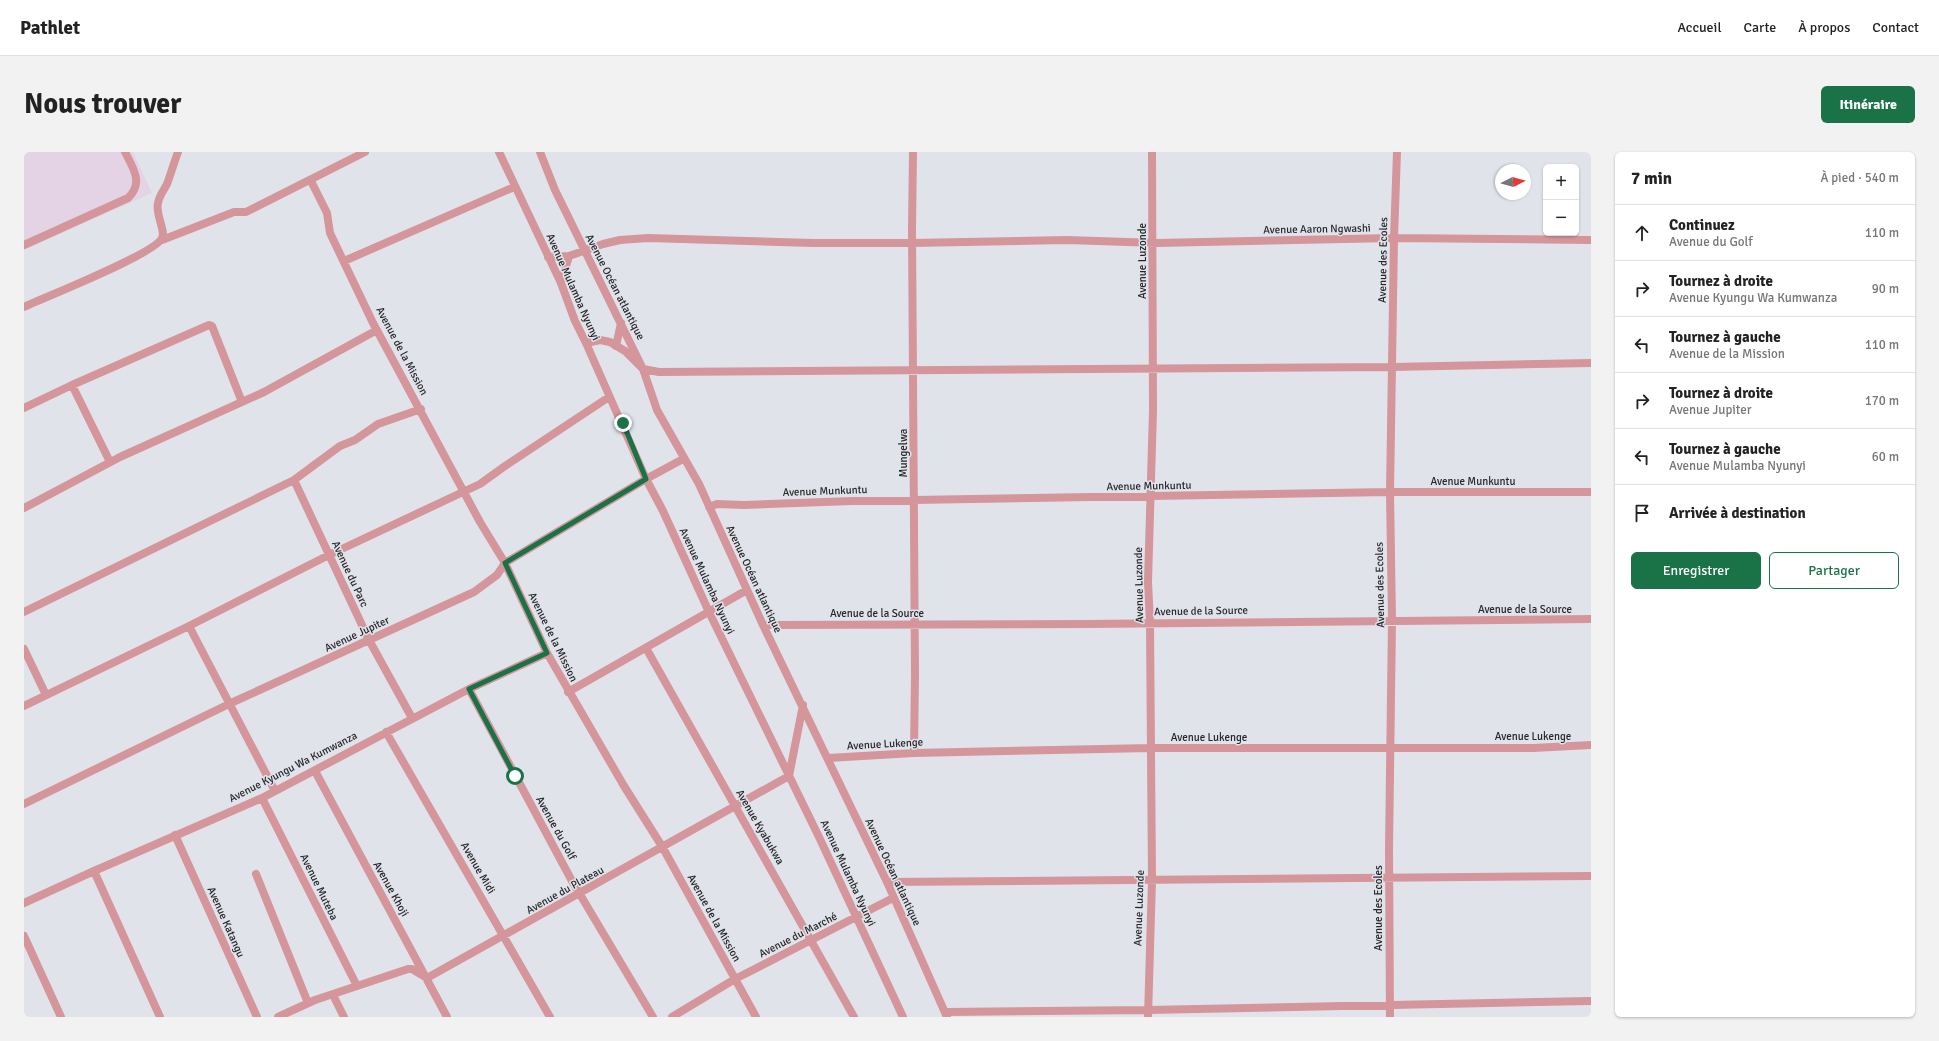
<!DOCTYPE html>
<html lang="fr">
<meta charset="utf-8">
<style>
:root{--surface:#fff;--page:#f2f2f2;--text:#222;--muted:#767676;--line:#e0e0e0;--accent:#197347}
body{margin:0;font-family:Signika,sans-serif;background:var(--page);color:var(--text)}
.controls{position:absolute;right:12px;top:12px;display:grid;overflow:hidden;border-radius:6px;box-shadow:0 1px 3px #0004}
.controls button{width:36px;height:36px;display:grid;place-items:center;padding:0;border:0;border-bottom:1px solid var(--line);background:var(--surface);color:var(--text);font:20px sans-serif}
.compass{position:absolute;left:1471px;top:12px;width:36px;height:36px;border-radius:50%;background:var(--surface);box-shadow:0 1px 3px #0004;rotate:85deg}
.stop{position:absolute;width:12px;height:12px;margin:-9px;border:3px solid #197347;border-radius:50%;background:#fff}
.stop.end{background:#197347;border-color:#fff;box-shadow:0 1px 4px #0008}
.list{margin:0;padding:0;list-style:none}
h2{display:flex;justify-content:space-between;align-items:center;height:52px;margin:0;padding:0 16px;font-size:17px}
h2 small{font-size:13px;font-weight:400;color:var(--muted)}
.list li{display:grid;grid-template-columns:26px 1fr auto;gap:12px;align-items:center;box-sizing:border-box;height:56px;padding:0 16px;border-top:1px solid var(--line)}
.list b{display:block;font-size:15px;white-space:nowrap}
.list p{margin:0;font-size:13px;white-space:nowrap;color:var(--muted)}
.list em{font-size:13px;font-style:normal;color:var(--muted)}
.actions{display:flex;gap:8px;padding:12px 16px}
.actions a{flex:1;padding:9px 0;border:1px solid var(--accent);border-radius:6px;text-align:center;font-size:14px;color:var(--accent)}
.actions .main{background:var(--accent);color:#fff}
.icon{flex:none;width:22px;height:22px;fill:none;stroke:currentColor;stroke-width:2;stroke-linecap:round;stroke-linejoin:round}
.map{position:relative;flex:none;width:1567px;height:865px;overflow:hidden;border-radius:6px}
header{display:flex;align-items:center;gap:24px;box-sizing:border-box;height:56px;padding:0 20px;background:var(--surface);border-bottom:1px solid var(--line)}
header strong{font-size:19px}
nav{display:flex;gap:22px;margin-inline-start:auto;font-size:14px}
.intro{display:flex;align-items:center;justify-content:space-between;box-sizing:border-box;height:96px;padding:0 24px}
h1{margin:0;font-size:28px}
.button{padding:10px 18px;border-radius:6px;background:var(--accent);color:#fff;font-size:14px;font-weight:700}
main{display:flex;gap:24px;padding:0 24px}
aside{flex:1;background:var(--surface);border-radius:6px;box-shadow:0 1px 3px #0004}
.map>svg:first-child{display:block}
.industrial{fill:#e4d3e5}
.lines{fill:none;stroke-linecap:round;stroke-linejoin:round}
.street{stroke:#d4959b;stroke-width:8}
.route{stroke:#197347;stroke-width:5}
.labels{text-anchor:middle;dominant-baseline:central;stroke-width:3;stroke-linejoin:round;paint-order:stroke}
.street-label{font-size:11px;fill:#252628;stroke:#e0e4ea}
</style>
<header>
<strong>Pathlet</strong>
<nav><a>Accueil</a><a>Carte</a><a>À propos</a><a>Contact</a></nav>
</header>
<div class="intro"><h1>Nous trouver</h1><a class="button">Itinéraire</a></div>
<main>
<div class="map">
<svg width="1567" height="865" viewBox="0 0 1567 865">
<rect width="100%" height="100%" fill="#e0e4ea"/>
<!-- industrial -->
<path class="industrial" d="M0,0H109L128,41L0,98Z"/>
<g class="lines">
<!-- street -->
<path class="street" d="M475,0L537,131L551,169L562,191L622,327L639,359L685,460L795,685L879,865
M516,0L531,38L619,217L633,258L675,332L739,473L863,730L923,865
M889,0L888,77L891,522L890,601
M287,29L303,61L306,81L349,171L456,370L481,411L523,501L600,634L639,696L732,865
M138,88L210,60H222L341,0
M0,93L104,46C120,31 109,16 101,0
M524,105L545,104L579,92L596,88L624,86L789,91H888L1043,88L1133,91L1370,86L1567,88
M320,109L490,35
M537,131L545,104
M0,155C21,145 131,102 138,86C142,79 131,62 134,51C135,44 140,38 143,32C147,21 150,11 154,0
M562,191L576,188L586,190L601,199L619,217L635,220L1369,215L1567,211
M592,194L597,171
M48,233L86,310
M0,256L48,233L185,173L188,174L218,250
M270,328L345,488L388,566
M685,355L693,352L720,353L828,349L1366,340H1567
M0,356L96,305L240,240L353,178
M0,460L270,328L316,294L331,288L354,272L397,257
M739,473L1063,472L1567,467
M165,474L305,403L456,332L481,314L585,245
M622,496L830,865
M0,497L22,543
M445,537L548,729L629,865
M544,540L723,438
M0,554L165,474L251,639
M362,580L526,865
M804,606L890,601L1127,596H1509L1567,593
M291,619L423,865
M238,646L333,834
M0,652L207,551L450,440L473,423L481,411L622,327L659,307
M151,683L233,865
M70,719L136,865
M232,722L284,851
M863,730L1567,724
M0,751L70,719L238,646L445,537L523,501
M0,784L37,865
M309,843L320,865
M921,860L1124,858L1567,849
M254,865L291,848L384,817H388L403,826L765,624L779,553
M648,865L711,827L869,746
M1124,865L1128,728L1126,471L1124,430L1129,259L1128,0
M1366,865L1365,697L1368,468L1366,340L1370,86L1373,0"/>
</g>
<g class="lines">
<!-- route -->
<path class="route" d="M491,624L445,537L523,501L481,411L622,327L599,271"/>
</g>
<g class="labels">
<!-- street labels -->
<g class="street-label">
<text transform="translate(1293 77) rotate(-1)">Avenue Aaron Ngwashi</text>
<text transform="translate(1359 108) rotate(-89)">Avenue des Ecoles</text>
<text transform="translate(1118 109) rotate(-90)">Avenue Luzonde</text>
<text transform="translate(549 135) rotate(66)">Avenue Mulamba Nyunyi</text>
<text transform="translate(591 135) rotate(63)">Avenue Océan atlantique</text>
<text transform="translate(378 199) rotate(62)">Avenue de la Mission</text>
<text transform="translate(879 301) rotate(-90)">Mungelwa</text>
<text x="1449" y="329">Avenue Munkuntu</text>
<text transform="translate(1125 334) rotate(-1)">Avenue Munkuntu</text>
<text transform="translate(801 339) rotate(-2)">Avenue Munkuntu</text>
<text transform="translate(326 422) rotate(65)">Avenue du Parc</text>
<text transform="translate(730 427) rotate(65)">Avenue Océan atlantique</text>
<text transform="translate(683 429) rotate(65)">Avenue Mulamba Nyunyi</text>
<text transform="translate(1115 433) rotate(-91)">Avenue Luzonde</text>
<text transform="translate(1356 433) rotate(-91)">Avenue des Ecoles</text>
<text x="1501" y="457">Avenue de la Source</text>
<text transform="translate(1177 459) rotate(-1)">Avenue de la Source</text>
<text x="853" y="461">Avenue de la Source</text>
<text transform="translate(333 482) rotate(-25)">Avenue Jupiter</text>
<text transform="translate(529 485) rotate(64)">Avenue de la Mission</text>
<text x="1509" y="584">Avenue Lukenge</text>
<text x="1185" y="585">Avenue Lukenge</text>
<text transform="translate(861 592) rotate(-3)">Avenue Lukenge</text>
<text transform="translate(269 615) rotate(-27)">Avenue Kyungu Wa Kumwanza</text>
<text transform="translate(736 675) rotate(60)">Avenue Kyabukwa</text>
<text transform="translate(532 676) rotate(61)">Avenue du Golf</text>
<text transform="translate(454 716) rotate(60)">Avenue Midi</text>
<text transform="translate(869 720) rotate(65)">Avenue Océan atlantique</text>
<text transform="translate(824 721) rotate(65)">Avenue Mulamba Nyunyi</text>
<text transform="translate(295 735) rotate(64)">Avenue Muteba</text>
<text transform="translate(367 737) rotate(61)">Avenue Khoji</text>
<text transform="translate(541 738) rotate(-29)">Avenue du Plateau</text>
<text transform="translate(1115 756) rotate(-88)">Avenue Luzonde</text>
<text transform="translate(1354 756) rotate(-90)">Avenue des Ecoles</text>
<text transform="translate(690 766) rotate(61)">Avenue de la Mission</text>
<text transform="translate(202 770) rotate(66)">Avenue Katangu</text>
<text transform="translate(774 783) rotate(-27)">Avenue du Marché</text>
</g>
</g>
</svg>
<div class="controls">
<button>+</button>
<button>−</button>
</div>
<svg class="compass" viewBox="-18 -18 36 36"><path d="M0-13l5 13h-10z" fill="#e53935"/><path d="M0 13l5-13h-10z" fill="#767676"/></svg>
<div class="stop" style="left:491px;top:624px"></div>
<div class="stop end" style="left:599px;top:271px"></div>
</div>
<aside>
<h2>7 min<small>À pied · 540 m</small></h2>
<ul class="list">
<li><svg class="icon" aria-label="ahead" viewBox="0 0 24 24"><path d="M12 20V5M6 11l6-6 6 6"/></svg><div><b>Continuez</b><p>Avenue du Golf</p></div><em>110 m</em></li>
<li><svg class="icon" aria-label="right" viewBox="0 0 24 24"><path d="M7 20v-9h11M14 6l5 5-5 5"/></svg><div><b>Tournez à droite</b><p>Avenue Kyungu Wa Kumwanza</p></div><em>90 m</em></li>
<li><svg class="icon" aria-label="left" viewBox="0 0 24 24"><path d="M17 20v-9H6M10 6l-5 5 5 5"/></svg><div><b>Tournez à gauche</b><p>Avenue de la Mission</p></div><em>110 m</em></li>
<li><svg class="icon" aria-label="right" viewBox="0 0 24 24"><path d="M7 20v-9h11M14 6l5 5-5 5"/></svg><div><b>Tournez à droite</b><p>Avenue Jupiter</p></div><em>170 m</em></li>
<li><svg class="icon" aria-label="left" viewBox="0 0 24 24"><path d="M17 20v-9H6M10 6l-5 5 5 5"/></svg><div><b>Tournez à gauche</b><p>Avenue Mulamba Nyunyi</p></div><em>60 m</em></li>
<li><svg class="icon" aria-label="arrive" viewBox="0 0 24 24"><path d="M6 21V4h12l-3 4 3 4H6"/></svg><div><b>Arrivée à destination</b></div></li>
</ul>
<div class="actions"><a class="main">Enregistrer</a><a>Partager</a></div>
</aside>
</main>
